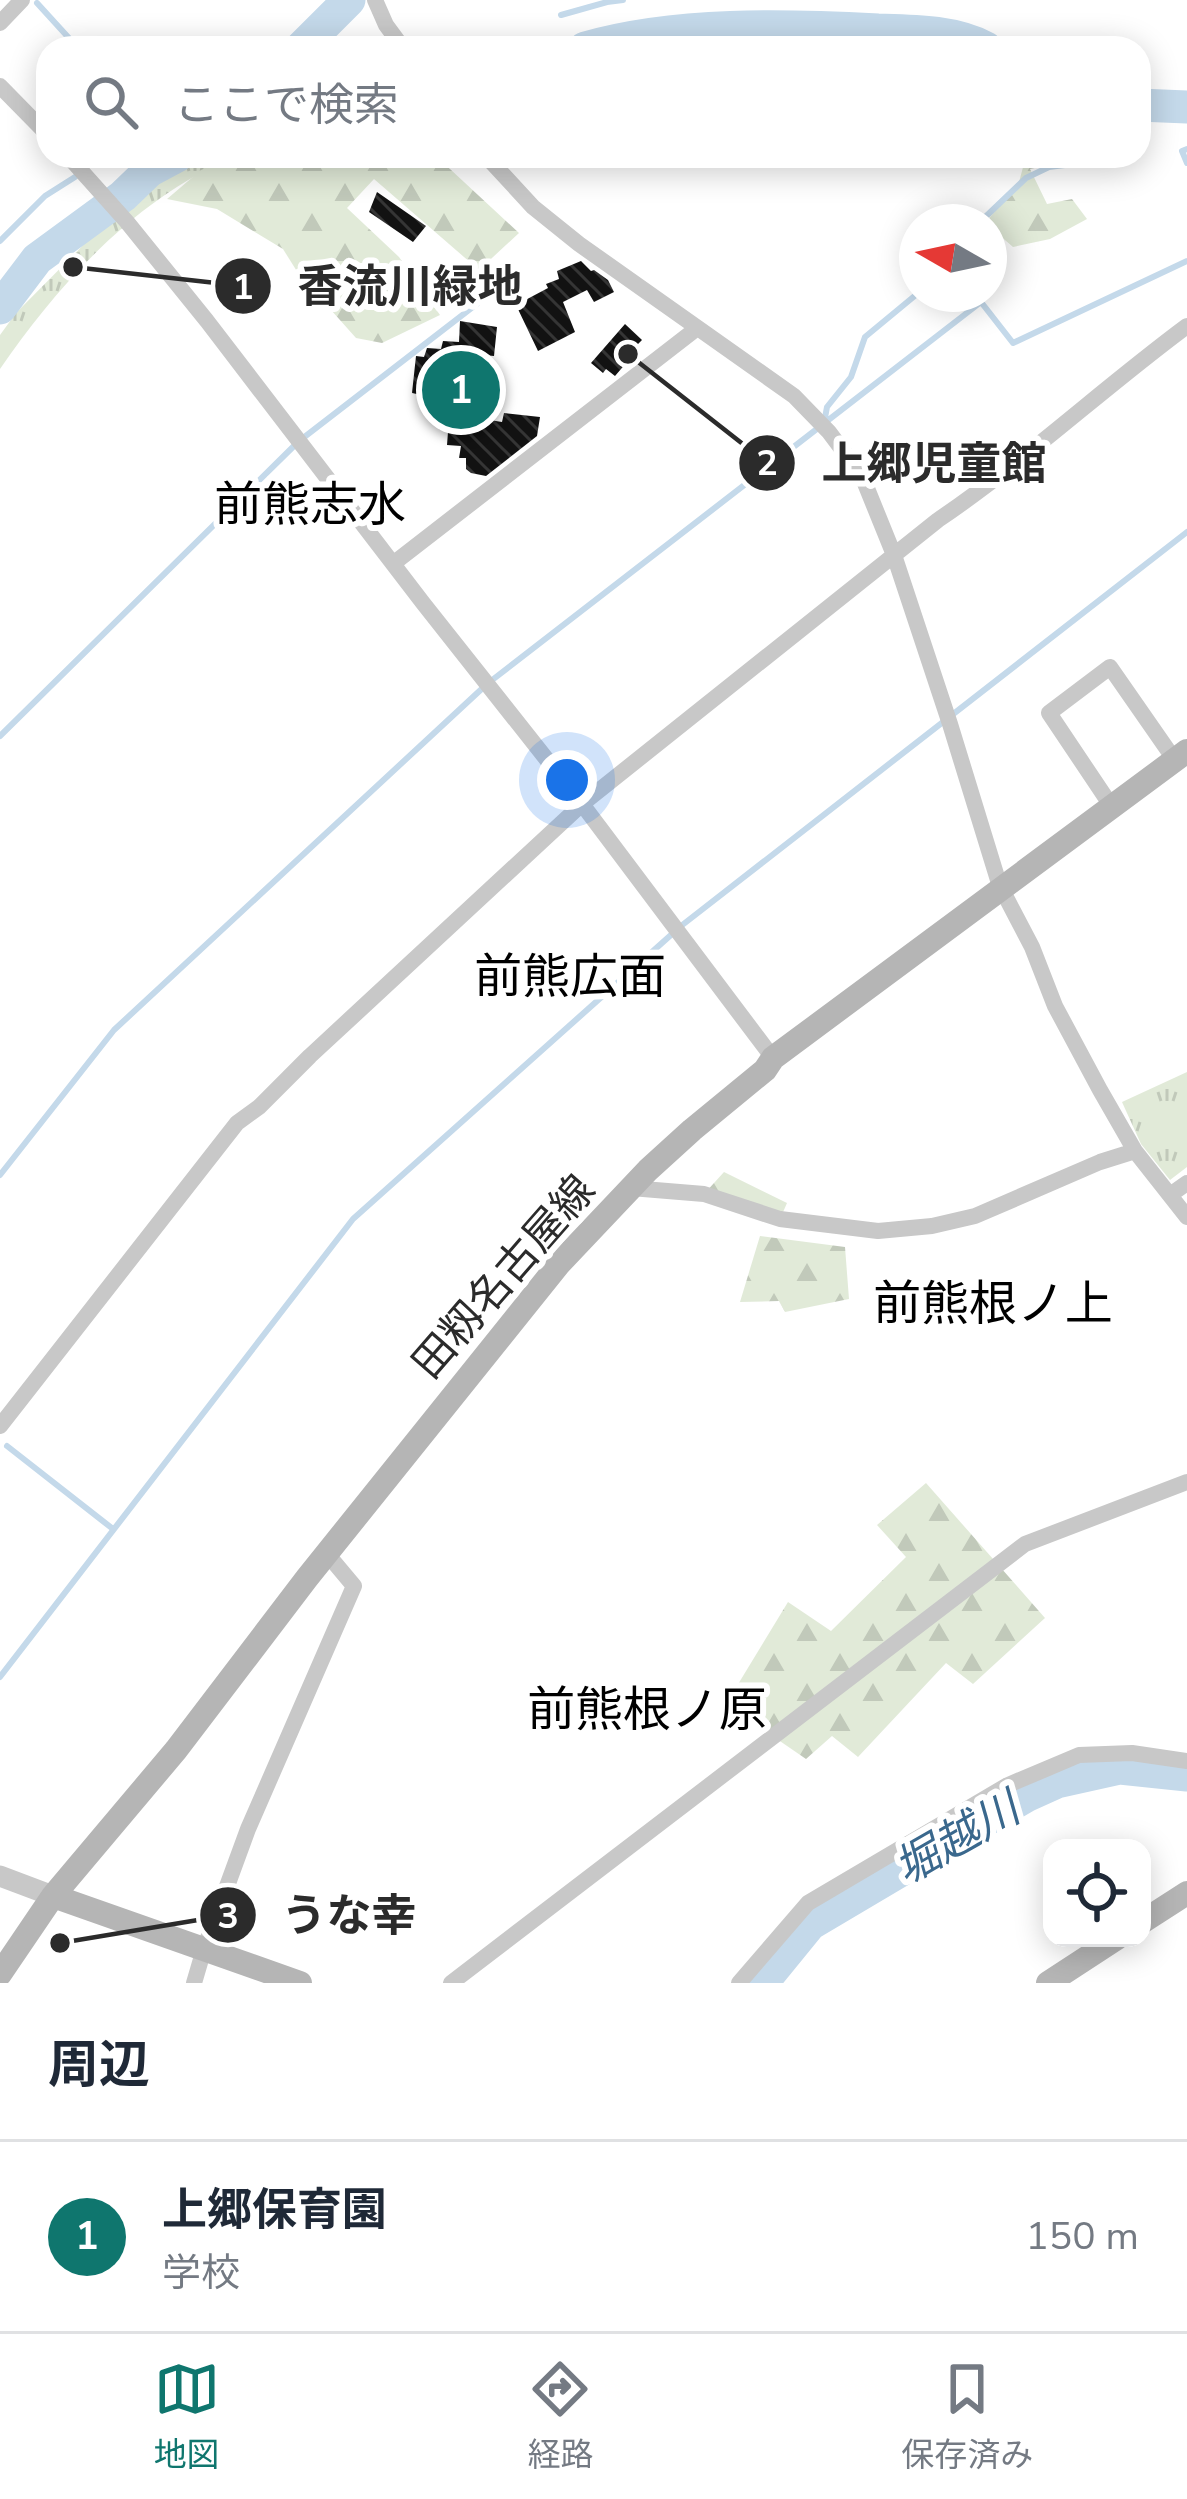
<!DOCTYPE html>
<html lang="ja">
<meta charset="utf-8">
<style>
:root{--surface:#fff;--page:#f2f2f3;--text:#1f2937;--muted:#747a83;--line:#e0e1e3;--accent:#0f766e}
body{margin:0;font-family:"Nunito Sans","Noto Sans JP",sans-serif;background:var(--page);color:var(--text)}
.controls{position:absolute;right:36px;bottom:36px;display:grid;overflow:hidden;border-radius:24px;box-shadow:0 6px 30px #0003}
.controls button{width:108px;height:108px;display:grid;place-items:center;padding:0;border:0;border-bottom:3px solid var(--line);background:var(--surface);color:var(--text);font:60px sans-serif}
.compass{position:absolute;left:899px;top:204px;width:108px;height:108px;border-radius:50%;background:var(--surface);box-shadow:0 6px 30px #0003;rotate:279deg}
.you{position:absolute;left:567px;top:780px;width:42px;height:42px;margin:-30px;border:9px solid #fff;border-radius:50%;background:#1a73e8;box-shadow:0 0 0 18px #1a73e833}
.badge{display:grid;place-items:center;width:78px;height:78px;border-radius:50%;background:var(--accent);color:#fff;font-size:39px;font-weight:700}
.pin{position:absolute;translate:-50% -50%;border:6px solid #fff;box-shadow:0 3px 12px #0006}
.list{margin:0;padding:0;list-style:none}
h2{display:flex;justify-content:space-between;align-items:center;height:156px;margin:0;padding:0 48px;font-size:51px}
h2 small{font-size:39px;font-weight:400;color:var(--muted)}
.list li{display:grid;grid-template-columns:78px 1fr auto;gap:36px;align-items:center;box-sizing:border-box;height:192px;padding:0 48px;border-top:3px solid var(--line)}
.list b{display:block;font-size:45px;white-space:nowrap}
.list p{margin:0;font-size:39px;white-space:nowrap;color:var(--muted)}
.list em{font-size:39px;font-style:normal;color:var(--muted)}
.icon{flex:none;width:66px;height:66px;fill:none;stroke:currentColor;stroke-width:2;stroke-linecap:round;stroke-linejoin:round}
.map{position:relative;flex:none;width:1187px;height:1983px;overflow:hidden}
.search{position:absolute;background:var(--surface);box-shadow:0 6px 30px #0003;left:36px;right:36px;top:36px;height:132px;display:flex;align-items:center;gap:30px;box-sizing:border-box;padding:0 42px;border-radius:36px;color:var(--muted);font-size:45px}
.sheet{height:348px;background:var(--surface)}
nav{display:flex;justify-content:space-around;align-items:center;box-sizing:border-box;height:168px;border-top:3px solid var(--line);background:var(--surface);font-size:33px;color:var(--muted)}
nav a{display:grid;justify-items:center;gap:6px}
nav .on{color:var(--accent)}
.map>svg:first-child{display:block}
.grass{fill:url(#grass-tufts)}
.forest{fill:url(#forest-firs)}
.lines{fill:none;stroke-linecap:round;stroke-linejoin:round}
.stream{stroke:#c4d9ea;stroke-width:6}
.river{stroke:#c4d9ea;stroke-width:33}
.building{fill:url(#building-back-hatch)}
.minor{stroke:#c8c8c8;stroke-width:16}
.tertiary{stroke:#c8c8c8;stroke-width:21}
.secondary{stroke:#b5b5b5;stroke-width:24}
.labels{text-anchor:middle;dominant-baseline:central;stroke-width:12;stroke-linejoin:round;paint-order:stroke}
.street-label{font-size:42px;fill:#2b2b2b;stroke:#fff}
.water-label{font-size:45px;font-style:italic;fill:#3a688d;stroke:#fff}
.quarter-label{font-size:48px;fill:#000;stroke:#fff}
.leader{fill:none;stroke:#2b2b2b;stroke-width:4.5}
.callout-dot{fill:#2b2b2b;stroke:#fff;stroke-width:4.5}
.mark-label{font-size:36px;text-anchor:middle;font-weight:bold;fill:#fff}
.callout-label{font-size:45px;text-anchor:middle;font-weight:bold;fill:#2b2b2b;stroke:#fff;stroke-width:12;stroke-linejoin:round;paint-order:stroke}
</style>
<div class="map">
<svg width="1187" height="1983" viewBox="0 0 1187 1983">
<defs>
<pattern id="grass-tufts" width="24" height="20" patternUnits="userSpaceOnUse" patternTransform="scale(3)"><rect width="24" height="20" fill="#e1ead8"/><path d="M3 7l-1-3M5 7V3M7 7l1-3M15 17l-1-3M17 17v-4M19 17l1-3" fill="none" stroke="#c1c9ba"/></pattern>
<pattern id="forest-firs" width="22" height="20" patternUnits="userSpaceOnUse" patternTransform="scale(3)"><rect width="22" height="20" fill="#e1ead8"/><path d="M5 1l3.5 6h-7zM16 11l3.5 6h-7z" fill="#c1c9ba"/></pattern>
<pattern id="building-back-hatch" width="6" height="6" patternUnits="userSpaceOnUse" patternTransform="scale(3)"><rect width="6" height="6" fill="#121212"/><path d="M-1 5l2 2M0 0l6 6M5-1l2 2" fill="none" stroke="#353535"/></pattern>
</defs>
<rect width="100%" height="100%" fill="#fff"/>
<!-- grass -->
<path class="grass" d="M828,37L912,48H643L691,41Z
M196,156H236C137,197 60,282 0,369V335L16,313L110,218Z
M1187,1072V1167L1170,1180L1141,1144L1122,1102Z"/>
<!-- forest -->
<path class="forest" d="M236,156H436L519,233L479,270L374,179L347,208L399,257L440,315L382,343L356,338L298,273L283,249L217,209L167,199L201,170Z
M1020,156H1088L1030,169L1047,204L1072,199L1087,219L1050,239L1013,247L989,226V222H986L1019,182L1025,160Z
M724,1172L787,1203L780,1219L704,1194Z
M760,1236L845,1247L849,1299L785,1312L779,1301L740,1302Z
M926,1483L1045,1618L973,1684L946,1663L858,1757L832,1736L806,1759L726,1704L788,1602L831,1631L906,1557L877,1525Z"/>
<g class="lines">
<!-- stream -->
<path class="stream" d="M37,3L78,48
M561,15L607,2L623,0
M1187,149L1182,151L1187,163
M88,165L97,156
M980,222L1026,178L1049,167L1104,160
M0,241L45,196L75,177
M824,423L827,407L851,377L865,337L917,294
M0,736L299,441L483,299
M0,1175L114,1030L487,684L981,302L1013,343L1187,261
M7,1446L113,1529
M0,1677L353,1219L681,926L1187,532"/>
<!-- river -->
<path class="river" d="M301,48L349,0
M585,48C675,22 785,25 878,30C913,31 955,31 986,48
M1139,105L1187,107
M0,308L37,259L123,196L149,171L177,156
M762,1983L810,1924L1026,1796L1057,1782L1120,1768L1187,1775"/>
</g>
<!-- building -->
<path class="building" d="M377,192L426,226L413,242L369,212Z
M581,261L591,271L594,270L608,280L614,292L594,302L587,290L563,302L575,332L538,351L516,305L548,288L546,284L559,279L557,271Z
M460,321L497,327L494,356L473,354L468,398L473,412H477V418L502,422L504,413L540,417L537,436L486,476L471,473L466,469V458H459L461,446L447,445L448,432L439,429L440,411L429,409L431,397L412,393L416,356L424,357L427,348L441,349L443,341L459,342Z
M625,324L642,340L637,345L640,347L615,376L606,369L603,373L591,363Z"/>
<g class="lines">
<!-- minor -->
<path class="minor" d="M375,0L386,25L403,48
M0,23L22,0
M0,86L48,135
M68,156L127,222L207,321L423,603L582,804L773,1058
M486,156L533,207L579,244L794,396L829,432L862,476L894,555L950,724L1001,890
M394,563L696,329
M1112,807L1049,713L1110,667L1174,759
M998,882L1032,947L1055,1006L1100,1090L1135,1151L1187,1217
M631,1188L704,1194L780,1219L878,1231L932,1226L975,1216L1100,1162L1135,1151
M1170,1195L1187,1183
M0,1426L237,1123L259,1107L310,1056L582,804L938,520C1025,461 1102,389 1187,326
M194,1983L204,1949L248,1829L354,1586L328,1555
M451,1983L1025,1544L1187,1482
M739,1983L808,1903L1008,1785L1079,1755L1132,1753L1187,1761"/>
<!-- tertiary -->
<path class="tertiary" d="M0,1876L53,1896"/>
<!-- secondary -->
<path class="secondary" d="M53,1896L300,1983
M1142,1922L1187,1893
M0,1974L53,1896L176,1750L307,1578L559,1264L648,1170L692,1130L765,1070L773,1058L1187,751
M1048,1983L1117,1938"/>
</g>
<g class="labels">
<!-- street labels -->
<g class="street-label">
<text transform="translate(504 1277) rotate(-49)">田籾名古屋線</text>
</g>
<!-- water labels -->
<g class="water-label">
<text transform="translate(957 1839) rotate(-30)">堀越川</text>
</g>
<!-- quarter labels -->
<g class="quarter-label">
<text x="310" y="505">前熊志水</text>
<text x="570" y="977">前熊広面</text>
<text x="993" y="1304">前熊根ノ上</text>
<text x="647" y="1710">前熊根ノ原</text>
</g>
</g>
<!-- callouts -->
<path class="leader" d="M73 267L243 286M628 354L767 463M60 1943L228 1915"/>
<g class="callout-dot">
<circle cx="73" cy="267" r="12"/>
<circle cx="628" cy="354" r="12"/>
<circle cx="60" cy="1943" r="12"/>
<circle cx="243" cy="286" r="30"/>
<circle cx="767" cy="463" r="30"/>
<circle cx="228" cy="1915" r="30"/>
</g>
<g class="mark-label">
<text x="243" y="299">1</text>
<text x="767" y="475">2</text>
<text x="228" y="1928">3</text>
</g>
<g class="callout-label">
<text x="410" y="302">香流川緑地</text>
<text x="934" y="479">上郷児童館</text>
<text x="349" y="1931">うな幸</text>
</g>
</svg>
<div class="controls">
<button><svg class="icon" aria-label="locate" viewBox="0 0 24 24"><circle cx="12" cy="12" r="6"/><path d="M12 2v4M12 18v4M2 12h4M18 12h4"/></svg></button>
</div>
<svg class="compass" viewBox="-18 -18 36 36"><path d="M0-13l5 13h-10z" fill="#e53935"/><path d="M0 13l5-13h-10z" fill="#747a83"/></svg>
<div class="you"></div>
<div class="pin badge" style="left:461px;top:390px">1</div>
<div class="search"><svg class="icon" aria-label="search" viewBox="0 0 24 24"><circle cx="10" cy="10" r="6"/><path d="M15 15l6 6"/></svg>ここで検索</div>
</div>
<section class="sheet">
<h2>周辺<small></small></h2>
<ul class="list">
<li><span class="badge">1</span><div><b>上郷保育園</b><p>学校</p></div><em>150 m</em></li>
</ul>
</section>
<nav>
<a class="on"><svg class="icon" aria-label="map" viewBox="0 0 24 24"><path d="M3 6l6-2 6 2 6-2v14l-6 2-6-2-6 2zM9 4v14M15 6v14"/></svg>地図</a>
<a><svg class="icon" aria-label="directions" viewBox="0 0 24 24"><path d="M12 3l9 9-9 9-9-9zM9 14v-3h6M13 9l2 2-2 2"/></svg>経路</a>
<a><svg class="icon" aria-label="saved" viewBox="0 0 24 24"><path d="M7 4h10v16l-5-4-5 4z"/></svg>保存済み</a>
</nav>
